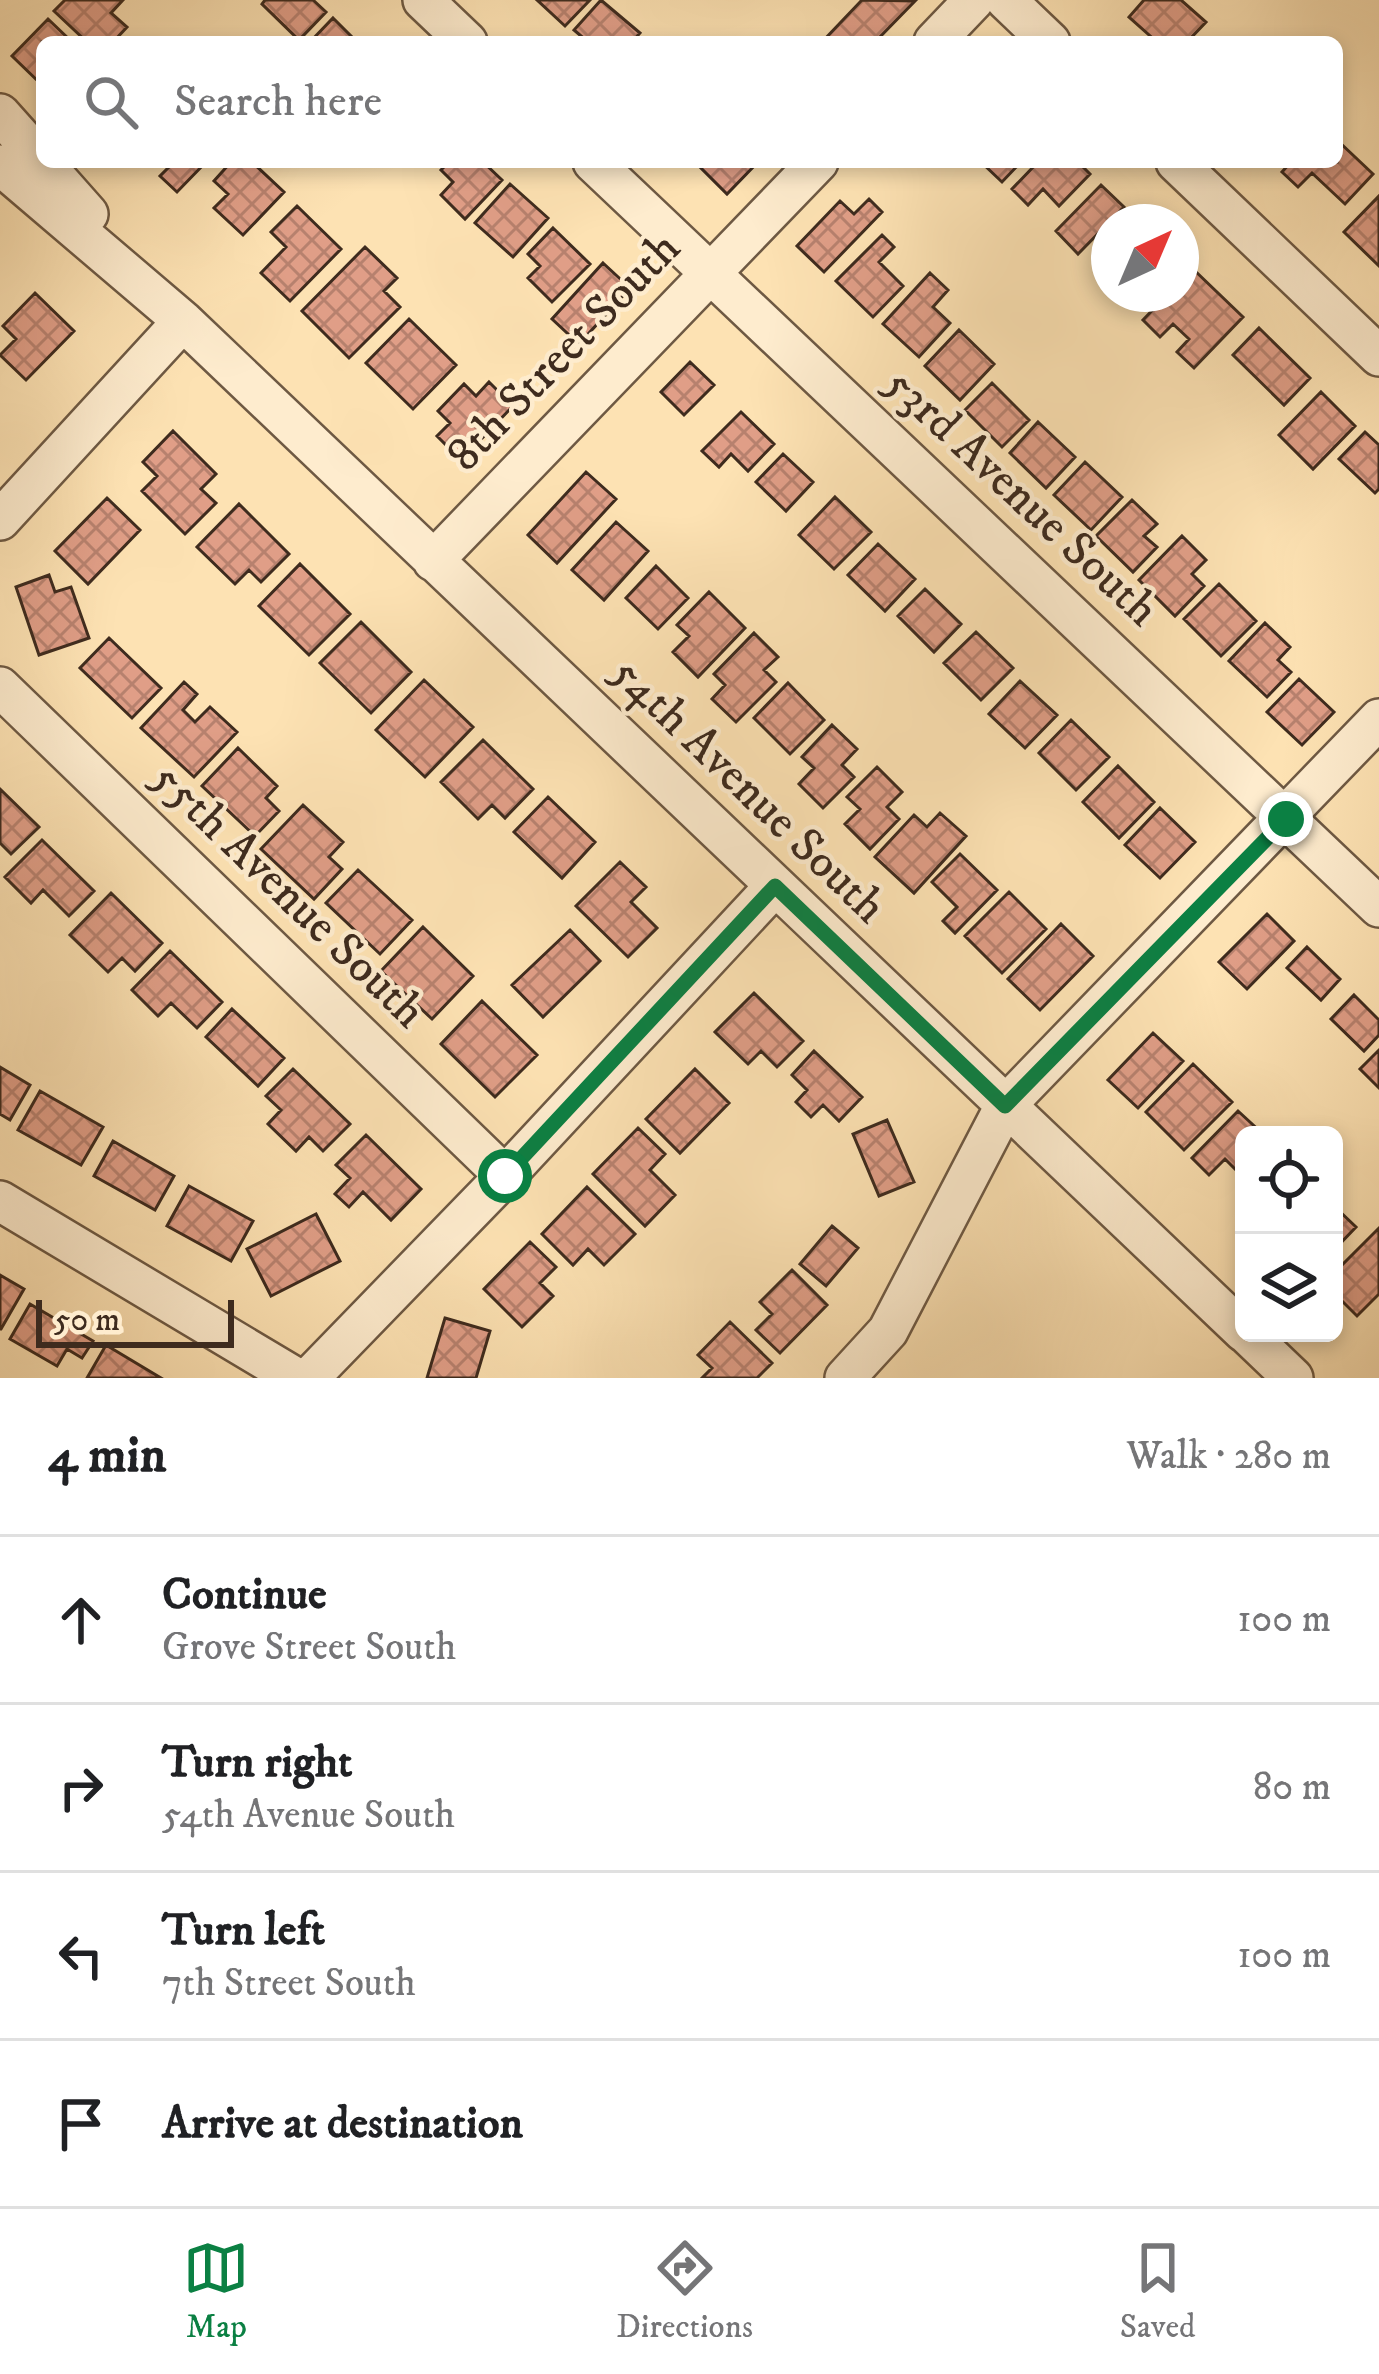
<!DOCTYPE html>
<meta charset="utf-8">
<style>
:root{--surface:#fff;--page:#f6f6f6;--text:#202124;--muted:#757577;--line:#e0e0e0;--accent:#0b8043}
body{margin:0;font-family:"IM FELL DW Pica",serif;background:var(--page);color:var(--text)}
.controls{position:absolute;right:36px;bottom:36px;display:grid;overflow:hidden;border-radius:18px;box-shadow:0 6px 18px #0003}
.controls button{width:108px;height:108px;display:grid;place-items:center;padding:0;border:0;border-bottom:3px solid var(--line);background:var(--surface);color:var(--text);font:60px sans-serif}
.compass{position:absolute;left:1091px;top:204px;width:108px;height:108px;border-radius:50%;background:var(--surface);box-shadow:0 6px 18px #0003;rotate:44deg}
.scale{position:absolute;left:36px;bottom:30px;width:198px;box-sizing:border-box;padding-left:12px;border:6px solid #3e2b1e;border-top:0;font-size:33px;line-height:42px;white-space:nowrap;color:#3e2b1e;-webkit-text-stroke:9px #feecce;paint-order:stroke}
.stop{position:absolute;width:36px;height:36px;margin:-27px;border:9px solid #0b8043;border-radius:50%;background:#fff}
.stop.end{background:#0b8043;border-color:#fff;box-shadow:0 3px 12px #0008}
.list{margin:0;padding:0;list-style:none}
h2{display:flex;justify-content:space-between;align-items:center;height:156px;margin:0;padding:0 48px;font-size:51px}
h2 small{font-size:39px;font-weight:400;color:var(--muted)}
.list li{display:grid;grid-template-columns:78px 1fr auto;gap:36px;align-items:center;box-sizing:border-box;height:168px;padding:0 48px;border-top:3px solid var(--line)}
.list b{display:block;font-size:45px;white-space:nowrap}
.list p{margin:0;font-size:39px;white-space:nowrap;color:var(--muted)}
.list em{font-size:39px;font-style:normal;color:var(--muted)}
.icon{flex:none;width:66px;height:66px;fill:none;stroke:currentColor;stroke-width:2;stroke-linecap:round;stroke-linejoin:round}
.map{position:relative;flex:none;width:1379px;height:1378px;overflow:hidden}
.search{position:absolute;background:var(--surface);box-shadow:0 6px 18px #0003;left:36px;right:36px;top:36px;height:132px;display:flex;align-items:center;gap:30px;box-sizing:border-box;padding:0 42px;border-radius:18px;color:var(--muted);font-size:45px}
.sheet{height:828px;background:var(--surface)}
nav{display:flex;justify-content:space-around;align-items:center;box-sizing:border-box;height:168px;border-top:3px solid var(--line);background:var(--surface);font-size:33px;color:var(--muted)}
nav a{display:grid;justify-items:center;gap:6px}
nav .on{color:var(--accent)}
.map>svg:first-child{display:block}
.building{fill:url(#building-cross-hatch);stroke:#3e2b1e;stroke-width:3}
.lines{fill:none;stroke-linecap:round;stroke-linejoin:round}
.minor-casing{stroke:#6e5943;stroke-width:44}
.minor{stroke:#feecce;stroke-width:39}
.route{stroke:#0b8043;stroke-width:15}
.labels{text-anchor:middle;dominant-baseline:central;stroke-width:9;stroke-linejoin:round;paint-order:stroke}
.street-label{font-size:48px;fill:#3e2b1e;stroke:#feecce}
</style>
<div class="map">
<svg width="1379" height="1378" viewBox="0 0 1379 1378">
<defs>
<pattern id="building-cross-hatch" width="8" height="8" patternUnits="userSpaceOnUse" patternTransform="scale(3)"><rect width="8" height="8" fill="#e09e87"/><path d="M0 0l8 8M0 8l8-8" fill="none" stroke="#b7816e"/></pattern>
</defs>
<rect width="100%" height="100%" fill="#fde2b3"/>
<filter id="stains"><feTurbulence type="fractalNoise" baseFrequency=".00167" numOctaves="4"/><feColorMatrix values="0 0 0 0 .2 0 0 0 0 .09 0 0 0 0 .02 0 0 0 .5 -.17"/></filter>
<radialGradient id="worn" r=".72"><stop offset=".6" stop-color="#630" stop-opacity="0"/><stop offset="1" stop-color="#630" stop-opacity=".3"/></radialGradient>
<!-- building -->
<path class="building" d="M65,0H123L111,13L127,27L113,42H87L54,11Z
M265,0H313L326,12L299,40L262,4Z
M537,0H590L565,26Z
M601,0L640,33L632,42H588L574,30Z
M862,0L915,1L875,42H822Z
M1144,0H1181L1206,22L1187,42H1157L1129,17Z
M333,18L357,42H310Z
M48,19L72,42H42V85L12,56Z
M1337,140L1373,174L1345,204L1312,173L1298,187L1282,172L1291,162H1337Z
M174,162H206L177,192L160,176Z
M231,162H252L284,192L243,235L214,208L228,194L214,181Z
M449,162H483L502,180L465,219L441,195L453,182L441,170Z
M704,162H758L727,194L699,166Z
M981,162H1021L1002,182Z
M1038,162H1078L1090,174L1059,206L1043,189L1028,205L1012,189Z
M510,184L548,218L513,257L475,223Z
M1101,185L1124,207L1078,254L1056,231Z
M1379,196V266L1344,232Z
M869,199L882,212L824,272L797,246L840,201L854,214Z
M297,206L341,249L290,301L261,273L286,247L271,232Z
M553,228L590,264L552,302L528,278L540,266L528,254Z
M882,235L894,247L879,262L903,286L873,317L836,281Z
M365,247L397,278L384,291L400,307L349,358L302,311Z
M603,263L630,288L579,344L552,319Z
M1193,269L1243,317L1194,368L1177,352L1189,339L1173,324L1160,337L1143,320L1168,294H1181V281Z
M930,273L948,290L933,307L950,323L919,357L883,324Z
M35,293L74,331L26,380L0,355L16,339L3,326Z
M409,319L456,365L413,409L366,363Z
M1259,328L1310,378L1284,405L1233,355Z
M959,330L994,364L960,400L925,366Z
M690,362L714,385L684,415L661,392Z
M489,382L513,406L461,460L437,436L450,423L438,411L464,384L476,396Z
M992,383L1029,420L1002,447L965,410Z
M1321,392L1355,426L1313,469L1279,435Z
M741,412L774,444L748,471L731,454L719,467L702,451Z
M1038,422L1075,457L1046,488L1010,453Z
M173,431L216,474L201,489L216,503L185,534L142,491L157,476L143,462Z
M1365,432L1379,445V489L1375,493L1339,459Z
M783,454L813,482L786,511L756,482Z
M1085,462L1122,497L1091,530L1054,495Z
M586,472L616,499L557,563L528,535Z
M835,497L871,532L834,569L799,535Z
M107,498L140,530L88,584L55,551Z
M1132,500L1157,524L1144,536L1157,547L1133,572L1096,536Z
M239,504L289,554L261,582L249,570L235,584L197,547Z
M616,522L648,551L604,600L572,570Z
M1182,536L1206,560L1192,574L1204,586L1175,616L1139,580Z
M878,544L915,579L885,611L848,575Z
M300,564L350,614L309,655L259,606Z
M656,566L688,598L658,629L626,598Z
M49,575L55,592L71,587L89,638L39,655L16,587Z
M1219,584L1256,621L1221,656L1184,619Z
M925,589L961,624L934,652L898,616Z
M709,592L745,628L698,677L673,652L689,636L677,625Z
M361,622L411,672L371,713L320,663Z
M1265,623L1290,647L1278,660L1291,672L1267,697L1229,661Z
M976,632L1013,668L981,700L944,663Z
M754,633L778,657L764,670L776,682L736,722L712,699L725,685L714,674Z
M109,638L161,688L132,718L80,668Z
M1299,679L1334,712L1302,745L1267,712Z
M424,680L473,727L425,777L376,730Z
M1020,681L1057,715L1025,748L989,714Z
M184,682L197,694L183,710L195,722L210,707L237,732L194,777L141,728Z
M788,683L824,720L790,754L754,718Z
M1071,720L1109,757L1076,790L1039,753Z
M832,725L857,749L842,765L854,777L823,808L799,784L814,768L802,757Z
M483,740L533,789L505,818L492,805L478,819L441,782Z
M238,748L277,786L266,798L279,811L255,836L202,786Z
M1118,766L1154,802L1119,838L1083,802Z
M877,767L902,792L887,807L899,819L870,849L845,824L860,809L847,797Z
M0,789L39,827L11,854L0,843Z
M548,797L595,842L562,878L514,832Z
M303,805L343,842L329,857L342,869L314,899L261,849Z
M1160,808L1195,842L1160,878L1125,845Z
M940,813L966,836L914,893L875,857L914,815L927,827Z
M42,840L94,891L69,916L43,890L31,903L5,877Z
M960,854L997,890L955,933L943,921L957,907L932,882Z
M620,862L646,887L631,902L657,928L628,957L576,906Z
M358,870L412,920L380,954L326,903Z
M1009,892L1046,929L1002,973L965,936Z
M111,893L162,943L135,971L122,958L108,972L70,935Z
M1267,914L1294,941L1247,989L1219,962Z
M1061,924L1093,956L1040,1010L1008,979Z
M423,927L473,976L432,1019L381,971Z
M570,930L600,961L543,1017L512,985Z
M1307,947L1340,979L1321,1000L1287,968Z
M170,951L222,1002L197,1028L171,1003L158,1016L132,990Z
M754,993L803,1041L777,1067L761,1051L748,1064L715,1032Z
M1354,995L1379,1020V1035L1364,1051L1331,1019Z
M482,1001L537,1055L495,1097L441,1044Z
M232,1009L284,1058L258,1086L206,1037Z
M1153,1033L1183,1061L1138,1108L1108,1080Z
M1379,1050V1088L1360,1069Z
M814,1051L862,1097L839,1121L823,1105L811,1117L796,1102L807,1090L792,1075Z
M1193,1064L1232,1102L1184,1150L1146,1112Z
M0,1067L30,1085L10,1120L0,1114Z
M293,1069L350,1124L323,1151L309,1137L296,1151L268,1124L281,1110L266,1096Z
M695,1069L729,1103L680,1153L646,1119Z
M40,1091L103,1127L81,1165L18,1130Z
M1238,1111L1264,1135H1244L1242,1176L1225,1159L1209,1175L1192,1158Z
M887,1120L914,1182L879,1196L853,1134Z
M638,1128L665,1154L650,1170L675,1195L645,1226L593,1174Z
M366,1135L421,1189L391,1220L363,1192L349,1207L335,1194L350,1178L336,1165Z
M113,1141L174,1176L155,1210L94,1176Z
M189,1186L253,1221L231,1261L167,1226Z
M587,1187L635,1234L604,1265L588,1249L573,1265L542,1234Z
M1334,1206L1356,1227L1334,1250Z
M316,1214L340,1261L271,1296L247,1249Z
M832,1226L858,1248L826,1286L800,1264Z
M1379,1228V1294L1357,1316L1334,1293V1273Z
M530,1242L556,1267L540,1283L553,1296L522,1327L484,1289Z
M792,1270L827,1305L780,1353L756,1330L772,1314L760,1302Z
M0,1275L24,1289L1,1329H0Z
M30,1304L93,1341L82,1358L67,1349L57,1366L10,1339Z
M445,1318L490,1331L476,1378H427Z
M730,1322L772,1363L757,1378H702L712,1368L698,1355Z
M106,1345L161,1378H87Z"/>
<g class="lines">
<!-- minor casing -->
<g class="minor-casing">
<path id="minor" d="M423,0L467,42
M1006,0L1050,42
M934,42L974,0
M0,114L42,161
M42,162L88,214
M593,162L1379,907
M1176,162L1379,356
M0,165L183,321L1244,1332
M0,520L183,321
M433,561L818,162
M0,687L505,1176
M0,1201L296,1378
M1246,1333L1293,1378
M309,1378L505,1176L775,886
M845,1378L888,1331L1005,1106L1379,719"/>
</g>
<!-- minor -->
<use href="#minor" class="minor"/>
</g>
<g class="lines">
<!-- route -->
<path class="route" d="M505,1176L775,886L1005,1106L1286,819"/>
</g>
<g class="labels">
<!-- street labels -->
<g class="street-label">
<text transform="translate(564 352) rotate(-46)">8th Street South</text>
<text transform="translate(1021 497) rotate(43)">53rd Avenue South</text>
<text transform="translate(748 790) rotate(44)">54th Avenue South</text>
<text transform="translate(288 895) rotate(44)">55th Avenue South</text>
</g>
</g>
<rect width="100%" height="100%" filter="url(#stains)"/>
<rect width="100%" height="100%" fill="url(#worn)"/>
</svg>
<div class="controls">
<button><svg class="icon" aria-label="locate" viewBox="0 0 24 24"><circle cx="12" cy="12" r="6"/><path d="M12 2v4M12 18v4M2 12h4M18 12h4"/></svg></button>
<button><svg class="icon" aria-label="layers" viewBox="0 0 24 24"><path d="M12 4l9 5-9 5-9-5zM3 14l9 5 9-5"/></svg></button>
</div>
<svg class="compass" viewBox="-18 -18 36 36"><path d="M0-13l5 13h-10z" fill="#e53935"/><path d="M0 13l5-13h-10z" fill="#757577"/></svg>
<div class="scale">50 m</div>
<div class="stop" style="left:505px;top:1176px"></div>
<div class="stop end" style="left:1286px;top:819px"></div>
<div class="search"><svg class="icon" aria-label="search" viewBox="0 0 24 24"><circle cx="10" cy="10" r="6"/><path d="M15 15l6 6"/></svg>Search here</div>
</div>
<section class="sheet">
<h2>4 min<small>Walk · 280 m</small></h2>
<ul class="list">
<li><svg class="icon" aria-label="ahead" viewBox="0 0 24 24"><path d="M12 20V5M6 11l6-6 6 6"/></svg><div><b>Continue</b><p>Grove Street South</p></div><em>100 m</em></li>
<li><svg class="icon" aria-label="right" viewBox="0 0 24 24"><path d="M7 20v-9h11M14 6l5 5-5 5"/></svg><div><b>Turn right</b><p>54th Avenue South</p></div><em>80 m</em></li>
<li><svg class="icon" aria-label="left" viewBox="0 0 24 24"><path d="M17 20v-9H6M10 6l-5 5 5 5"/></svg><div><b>Turn left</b><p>7th Street South</p></div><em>100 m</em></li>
<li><svg class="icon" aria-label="arrive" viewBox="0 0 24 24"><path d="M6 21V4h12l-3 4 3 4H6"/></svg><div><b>Arrive at destination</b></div></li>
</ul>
</section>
<nav>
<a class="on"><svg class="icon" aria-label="map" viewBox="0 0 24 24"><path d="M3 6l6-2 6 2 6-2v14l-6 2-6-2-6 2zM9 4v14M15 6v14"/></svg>Map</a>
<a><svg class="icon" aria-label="directions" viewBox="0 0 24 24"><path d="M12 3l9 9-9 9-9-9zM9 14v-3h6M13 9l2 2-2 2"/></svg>Directions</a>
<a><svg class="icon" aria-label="saved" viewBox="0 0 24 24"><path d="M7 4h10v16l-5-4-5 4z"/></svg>Saved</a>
</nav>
